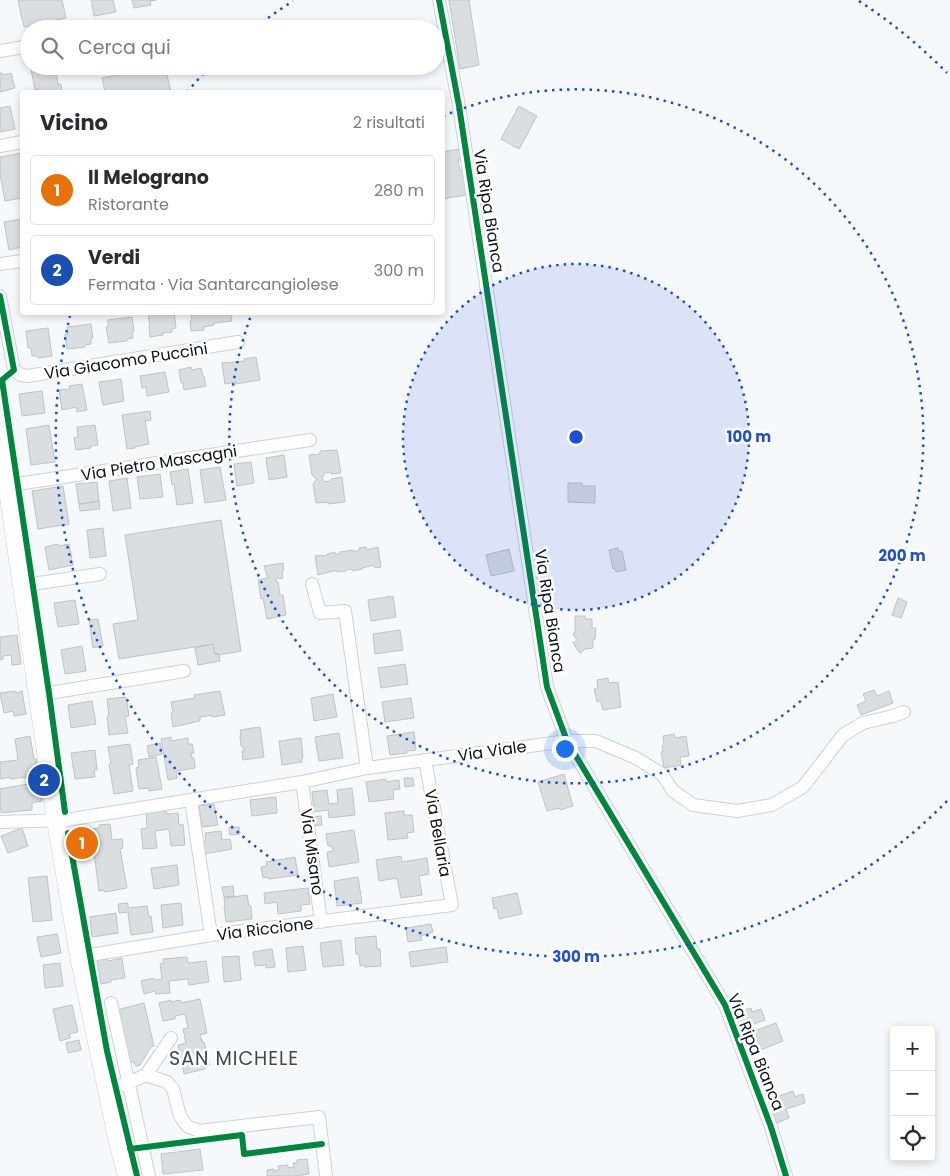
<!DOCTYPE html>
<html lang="it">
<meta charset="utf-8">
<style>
:root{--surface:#fff;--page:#f7f7f7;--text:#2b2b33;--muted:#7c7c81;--line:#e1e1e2;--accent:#5e6466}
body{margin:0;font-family:Poppins,sans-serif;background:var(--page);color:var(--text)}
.controls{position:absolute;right:15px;bottom:15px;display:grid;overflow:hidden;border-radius:5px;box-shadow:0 2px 8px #0003}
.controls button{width:45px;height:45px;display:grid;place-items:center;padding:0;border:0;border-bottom:1px solid var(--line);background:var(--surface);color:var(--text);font:25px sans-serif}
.you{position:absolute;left:564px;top:748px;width:18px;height:18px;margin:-12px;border:4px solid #fff;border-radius:50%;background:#1a73e8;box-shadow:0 0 0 8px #1a73e833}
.badge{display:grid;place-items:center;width:32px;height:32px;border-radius:50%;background:var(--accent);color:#fff;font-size:16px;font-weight:700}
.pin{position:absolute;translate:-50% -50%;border:2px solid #fff;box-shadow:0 1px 5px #0006}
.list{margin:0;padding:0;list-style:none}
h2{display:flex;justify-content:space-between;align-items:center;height:65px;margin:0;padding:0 20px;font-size:21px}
h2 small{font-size:16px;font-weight:400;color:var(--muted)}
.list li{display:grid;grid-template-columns:32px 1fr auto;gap:15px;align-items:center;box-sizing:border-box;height:70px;margin:0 10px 10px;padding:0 10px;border:1px solid var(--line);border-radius:5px}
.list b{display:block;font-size:19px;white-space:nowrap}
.list p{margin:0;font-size:16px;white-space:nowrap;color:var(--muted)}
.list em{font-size:16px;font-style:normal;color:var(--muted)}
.icon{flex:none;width:28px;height:28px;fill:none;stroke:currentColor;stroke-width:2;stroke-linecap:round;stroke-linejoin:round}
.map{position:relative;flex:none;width:950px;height:1176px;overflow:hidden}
.search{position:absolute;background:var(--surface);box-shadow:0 2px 8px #0003;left:20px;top:20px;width:425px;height:55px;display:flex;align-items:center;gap:12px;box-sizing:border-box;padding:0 18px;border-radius:28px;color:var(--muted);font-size:19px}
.panel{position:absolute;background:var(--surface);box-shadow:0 2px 8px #0003;left:20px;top:90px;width:425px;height:225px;border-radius:5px}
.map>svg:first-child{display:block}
.building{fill:#d9dee0;stroke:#bec3c6}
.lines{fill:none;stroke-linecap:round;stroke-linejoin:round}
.minor-casing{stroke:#ccd1d3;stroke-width:14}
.secondary-casing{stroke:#ccd1d3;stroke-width:19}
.minor{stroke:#fefefe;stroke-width:12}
.secondary{stroke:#fefefe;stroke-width:18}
.cycleway-casing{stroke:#fff;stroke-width:9}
.cycleway{stroke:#00873e;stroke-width:6}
.ring{fill:none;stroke:#1d4ed8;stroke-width:2.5;stroke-dasharray:2.5 5}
.labels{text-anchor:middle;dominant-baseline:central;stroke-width:5;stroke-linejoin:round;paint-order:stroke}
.street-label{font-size:16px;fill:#0c1316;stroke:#fff}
.quarter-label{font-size:19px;letter-spacing:1px;fill:#3a4a51;stroke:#fff}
.centre{fill:#1d4ed8;stroke:#fff;stroke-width:2.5}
.ring-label{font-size:15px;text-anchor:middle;font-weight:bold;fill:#1d4ed8;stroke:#fff;stroke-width:5;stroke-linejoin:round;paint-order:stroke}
</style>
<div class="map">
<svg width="950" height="1176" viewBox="0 0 950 1176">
<rect width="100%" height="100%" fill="#f6f9fb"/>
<!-- building -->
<path class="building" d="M21,0H62L66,18L56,20L57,22L35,27L34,25L24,27L18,1Z
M91,0H113L116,12L94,16Z
M132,0H156L150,1L151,5L134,8Z
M449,0H469L479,65L460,69Z
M43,66H55L58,84H61L62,92H39L38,89L35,90L31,69Z
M165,66L171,92H105L102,78Z
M0,73H2L3,75L11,73L15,88L0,92Z
M10,106L15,129L0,132V108Z
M519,106L537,116L519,149L501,139Z
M459,149L461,160H458L460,171L465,170L466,195L442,199V152Z
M21,153V155H22V198L5,201L0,174V157Z
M22,219V247L9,250L4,222Z
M156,312H174L176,328L172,329V332L162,333L163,335L150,337L149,327H150L148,314Z
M191,312H231L232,321L214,323V325L203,327L204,330L191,331L190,321H192Z
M132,317L134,331L132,332L133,338L127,339V341L109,343L106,327H108V320Z
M91,324L93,338H91V344L85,345V347L67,349L65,334H68L67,327Z
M48,328L52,356L38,358L37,356H32L31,348H28L26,331Z
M256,357L260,380L236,384V382L225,384L222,363L245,361L244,359Z
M191,367L192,370L201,368L203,376H204L206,386L184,390L183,383H181L179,370Z
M165,372L169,392L147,396L146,387L142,388L140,376Z
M121,379L124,401L103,405L99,382Z
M82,384L87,410L77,412L76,407L62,410L59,390L70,389L69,386Z
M42,391L45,413L22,416L19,394Z
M150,411L151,420L145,421L149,444L135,447V448L127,449L122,415Z
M49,425L55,462L31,465L26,429Z
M95,425L98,445L90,446L91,448L76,450L74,438L78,437L77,427Z
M337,450L341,473L331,474V472L325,473L322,478L325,482L331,481V479L342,477L345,502L328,504V502L316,503L313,484L317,479L312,475L309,455L320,454V451Z
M284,455L287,477L269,480L266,458Z
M251,462L254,483L237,486L234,464Z
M220,467L226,500L205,503L200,470Z
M188,469L193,503L177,505L174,484L172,485L170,472Z
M160,474L163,497L140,499L137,477Z
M127,478L131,508L113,511L109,481Z
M97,482L99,501L79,504L76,484Z
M568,483H582V486H595V503L568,502Z
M63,486L69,524L38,529L32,491Z
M99,501L100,509L80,511L79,504Z
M221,520L241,651L219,655V654H215L213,644L119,659L113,624L138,620L125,535Z
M103,528L106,556L90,558L87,530Z
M58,544L59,546L69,544L73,565L49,570L45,547Z
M366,547L367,550L378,547L381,567L375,568L374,565L362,568V569L353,571L352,569L346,570V571L337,572V570L318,575L315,556L322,555V556L328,555L327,554L335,552V554H340V552L353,550V551H359V548Z
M618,548V551H622L626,570L616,572L615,568L613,569L609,550Z
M509,549L514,571L491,576L486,555Z
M283,563L284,570H282L283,578L276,579V582H278L280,595H283L286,615L267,619L263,598L261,599L258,580L268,578L264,566Z
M393,596L396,617L371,621L368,600Z
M898,598L907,602L901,618L892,615Z
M75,600L79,624L58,627L54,603Z
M575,616H585V619H592V628H596L595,639H593V648L585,649L580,653L573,643L577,640L573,634L575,632Z
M98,619L103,646L93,648L89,620Z
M400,630L403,650L375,654L373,634Z
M17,635L21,664L12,665L11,655L3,656V659L0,660V637Z
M213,644L215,654H219L220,661L198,665L195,648Z
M82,646L86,671L65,674L61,650Z
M405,664L408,684L381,688L378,668Z
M608,678L609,683L618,682L621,707L603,710L601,701L597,702L594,689L598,688L597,680Z
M874,690L877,696L889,691L893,703L861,715L857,705L866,701L863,694Z
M15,691L16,693L22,691L26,714L14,716L13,711L4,713L0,693Z
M220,691L225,715L212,717V715L200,717V721L173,727L171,713L173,712L171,702L195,698L194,695Z
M333,694L337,717L314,721L311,698Z
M126,697L129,716L125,717L128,733L109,735L107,716H109L107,699Z
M411,698L414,718L385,722L382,702Z
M92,701L96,724L71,728L68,705Z
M260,727L264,757L243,760L242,751H244L243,746H241L240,736H241L240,730Z
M414,732L416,750L407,751V753L390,755L387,736Z
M339,733L343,758L319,761L315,737Z
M674,734L675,738L686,736L689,756L680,757L681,765L664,768L661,752H663L662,746L664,745L663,736Z
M30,736L34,759H36L42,801L32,803V810L1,813V808L0,809V789L28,784L27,777L10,779V777L0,779V762L18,760L15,739Z
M171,737V741L188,738V744H192L194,753H191L192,758H194L195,768L176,771L177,778L168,780L161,739Z
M301,738L303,757L302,758V762L282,765L279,741Z
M160,743L162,754L149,757L147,746Z
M130,744L133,764L129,765L133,791L114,794L109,764H111L108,747Z
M95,750L97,770H94L95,777L75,779L71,753Z
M156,757L162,789L149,791V788L139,789L136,768L139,767L138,760Z
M564,774L573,806L560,810L559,808L547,811L538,782Z
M404,778H413L414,786L405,787Z
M386,779V782L399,780L400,789L393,790L394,799L369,802L366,782Z
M352,788L355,815L329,818L328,810L314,812L312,792L327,790L329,804L338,803L337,790Z
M276,797L277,813L252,816L250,800Z
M214,804L218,825L202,827L199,806Z
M166,811L167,814L178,813L179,825L183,824L185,845L171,846L169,829L155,831L157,848L143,849L141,829L147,828L146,813Z
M404,811V815H412L414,832L407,833L408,838L388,840L385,813Z
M321,816L322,825L311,826L310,817Z
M110,824L112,840L122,839L123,848L120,849L127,888L105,892L104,890L99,891L94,853L77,857L73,830L83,828V830L99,828V825Z
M239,827L240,834L230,835L229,828Z
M22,828L28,846L8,853L1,836Z
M354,830L359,862L329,867L327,852L333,851L332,846H328L326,834Z
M221,831L222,840L230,839L232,849L204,854L202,841H206L205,833Z
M401,856L402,862L427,858L429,874L419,876L422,895L401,898L397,878L379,881L376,860Z
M295,857L298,875L269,879L268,877L263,878L261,867L267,866L266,862Z
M177,865L179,885L154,889L151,868Z
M47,876L52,920L33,922L28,878Z
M358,877L362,903L337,906L334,881Z
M233,886L234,896L224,897L222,887Z
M308,888L310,904L301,905V911L278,914L277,902L265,904L264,893Z
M517,893L522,914L499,919L497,908L494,909L492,898Z
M247,895L249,906H251L252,919L226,922L224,906H225L224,898Z
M128,903V908L147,906L149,917L151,916L153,932L131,935L128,914L129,913V912L119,913L118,904Z
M181,903L183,925L163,928L161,905Z
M116,913L118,933L92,937L90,917Z
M431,924L433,932L421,936L422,940L408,942L406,928Z
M57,934L61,953L41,957L37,937Z
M376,936L377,949H380L381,966L365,967V965L360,966L359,954H356L355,938Z
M341,940L344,965L323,967L320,943Z
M303,946L306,970L288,972L286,948Z
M446,947L448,962L411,967L409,952Z
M272,949L275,967L266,968V965L255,966L253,952Z
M239,956L241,980L224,982L222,957Z
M187,957L188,963L206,961L209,982L189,985L188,979L169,981L170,993L156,994L155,991L144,994L141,981L154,978V980L162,979L160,964L164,963L163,959Z
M122,958L125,978L111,980V982L101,984L97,960L107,959L108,961Z
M60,963L63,986L45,988L43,965Z
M200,999L207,1033L200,1035L202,1042H204L210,1065L204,1066L205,1069L184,1074L178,1045L186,1043L183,1029L188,1028L185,1014L175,1016V1019L163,1021L159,1003L171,1000V1002L180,1000L181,1003Z
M144,1003L154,1046L151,1047L140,1065L136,1066L134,1062H129L117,1010Z
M72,1005L78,1032L69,1034L70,1038L60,1041L53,1009Z
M751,1008L752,1012L761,1009L765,1020L740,1029L734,1014Z
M776,1023L783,1041L753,1053L746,1034Z
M79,1040L81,1050L68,1053L66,1043Z
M793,1091L795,1097L803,1094L805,1103L786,1109L789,1118L776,1123L768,1100Z
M200,1149L203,1170L163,1174L161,1154Z
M307,1159L309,1174L296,1176H267V1170L274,1169V1171L279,1170L278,1166L288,1165V1168L294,1167L293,1163H297V1160Z"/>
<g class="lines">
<!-- minor casing -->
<g class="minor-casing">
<path id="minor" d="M439,0L459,106L547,687L567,741L725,1005L771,1127L786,1176
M0,51L29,46
M0,146L22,142
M0,264L22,261
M0,296L14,370L21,375L28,376L238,342
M7,485L17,484L310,440
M22,584H32L100,574
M312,584L320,613L345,611L367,768
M38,694L49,693L184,671
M302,782L321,922
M191,800L211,935
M0,822L66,820L302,782L367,768L567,741H596L636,758L662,774L673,791L693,805L737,811L772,805L803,787L843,735L863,723L893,716L904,712
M79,956L90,955L211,935L452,905L425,760
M111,1003L149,1176
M146,1075L167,1082L173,1089L180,1116L187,1126L199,1131L319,1117L326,1176
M146,1075L171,1038
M107,1090L115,1087L128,1083L146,1075"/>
</g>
<!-- secondary casing -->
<g class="secondary-casing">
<path id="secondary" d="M0,435L56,821L79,956L117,1138L127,1176"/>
</g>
<!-- minor -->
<use href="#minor" class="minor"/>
<!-- secondary -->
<use href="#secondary" class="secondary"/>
<!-- cycleway casing -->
<g class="cycleway-casing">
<path id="cycleway" d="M439,0L459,106L547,687L567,741L725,1005L771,1127L786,1176
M0,296L14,370L2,380L49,693L65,812
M68,833L107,1051L137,1176
M130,1149L242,1135L244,1154L322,1144"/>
</g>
<!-- cycleway -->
<use href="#cycleway" class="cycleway"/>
</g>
<!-- distance rings -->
<circle cx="576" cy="437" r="173" fill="#1d4ed8" fill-opacity=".12"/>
<g class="ring">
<circle cx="576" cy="437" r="173"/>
<path d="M443 116A347 347 0 1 1 252 313"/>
<path d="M947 801A520 520 0 0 1 70 316M187 92A520 520 0 0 1 208 69M256 27A520 520 0 0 1 293 1M859 1A520 520 0 0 1 947 73"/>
</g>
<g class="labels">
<!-- street labels -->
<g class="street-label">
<text transform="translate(489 211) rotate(81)">Via Ripa Bianca</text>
<text transform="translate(126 361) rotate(-9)">Via Giacomo Puccini</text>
<text transform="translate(159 463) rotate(-9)">Via Pietro Mascagni</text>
<text transform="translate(550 611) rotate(81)">Via Ripa Bianca</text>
<text transform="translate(492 751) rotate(-8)">Via Viale</text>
<text transform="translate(438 833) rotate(80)">Via Bellaria</text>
<text transform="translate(312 852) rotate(82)">Via Misano</text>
<text transform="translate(265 929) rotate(-7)">Via Riccione</text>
<text transform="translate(756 1052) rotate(68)">Via Ripa Bianca</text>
</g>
<!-- quarter labels -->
<g class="quarter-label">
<text x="234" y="1058">SAN MICHELE</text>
</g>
</g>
<circle cx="576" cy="437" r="8" class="centre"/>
<g class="ring-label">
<text x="749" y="442">100 m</text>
<text x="902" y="561">200 m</text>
<text x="576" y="962">300 m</text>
</g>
</svg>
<div class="controls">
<button>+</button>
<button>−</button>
<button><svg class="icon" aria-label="locate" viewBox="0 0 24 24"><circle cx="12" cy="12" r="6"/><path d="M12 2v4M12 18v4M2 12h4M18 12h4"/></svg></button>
</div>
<div class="you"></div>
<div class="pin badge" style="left:82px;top:843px;background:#e8710a">1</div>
<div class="pin badge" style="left:44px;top:780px;background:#1a4fb4">2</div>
<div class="search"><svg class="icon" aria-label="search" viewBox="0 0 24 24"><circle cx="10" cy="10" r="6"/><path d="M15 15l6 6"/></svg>Cerca qui</div>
<section class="panel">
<h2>Vicino<small>2 risultati</small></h2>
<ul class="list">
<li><span class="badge" style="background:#e8710a">1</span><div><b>Il Melograno</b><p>Ristorante</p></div><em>280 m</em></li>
<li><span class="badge" style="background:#1a4fb4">2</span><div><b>Verdi</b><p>Fermata · Via Santarcangiolese</p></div><em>300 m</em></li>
</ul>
</section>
</div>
